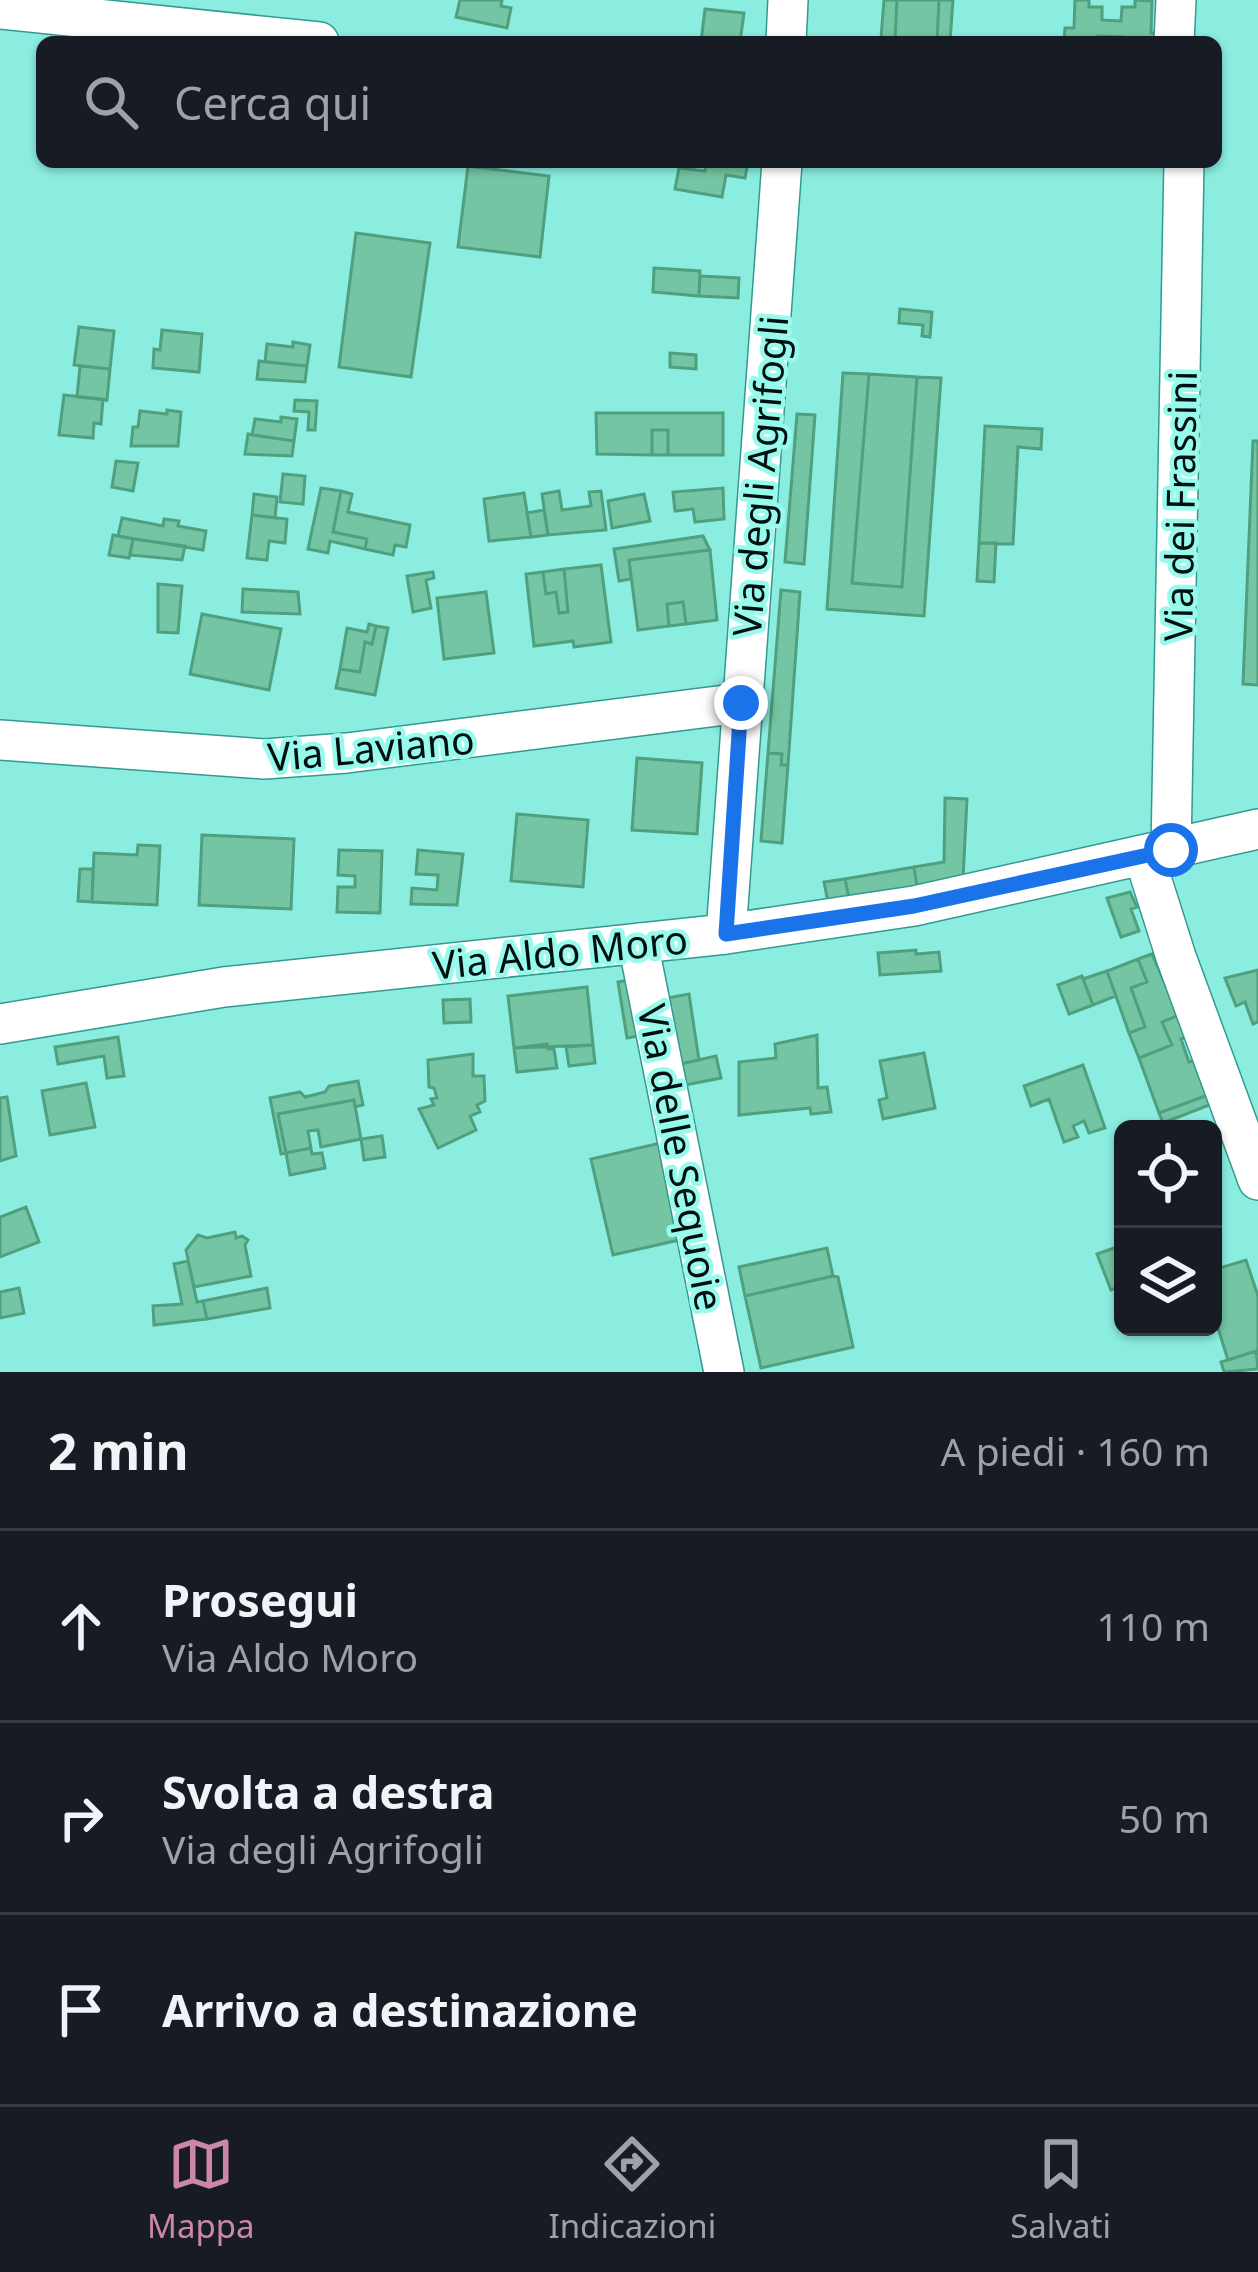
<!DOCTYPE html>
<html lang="it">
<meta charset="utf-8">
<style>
:root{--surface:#171b24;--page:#242831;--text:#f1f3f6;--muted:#9ea1a6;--line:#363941;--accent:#cc87a8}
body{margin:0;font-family:"Noto Sans",sans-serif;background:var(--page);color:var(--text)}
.controls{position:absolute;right:36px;bottom:36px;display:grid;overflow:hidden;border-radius:18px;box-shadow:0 3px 9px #0004}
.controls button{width:108px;height:108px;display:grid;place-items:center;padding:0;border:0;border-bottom:3px solid var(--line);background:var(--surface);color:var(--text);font:60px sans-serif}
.stop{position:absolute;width:36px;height:36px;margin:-27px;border:9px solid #1a73e8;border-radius:50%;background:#fff}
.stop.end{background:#1a73e8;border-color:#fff;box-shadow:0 3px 12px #0008}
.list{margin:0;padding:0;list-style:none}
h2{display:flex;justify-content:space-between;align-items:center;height:156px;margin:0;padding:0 48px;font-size:51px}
h2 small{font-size:39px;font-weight:400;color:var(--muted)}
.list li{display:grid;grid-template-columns:78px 1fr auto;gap:36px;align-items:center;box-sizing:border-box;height:192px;padding:0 48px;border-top:3px solid var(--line)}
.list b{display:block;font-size:45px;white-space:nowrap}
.list p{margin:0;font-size:39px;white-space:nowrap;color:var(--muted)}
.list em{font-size:39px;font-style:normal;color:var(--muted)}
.icon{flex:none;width:66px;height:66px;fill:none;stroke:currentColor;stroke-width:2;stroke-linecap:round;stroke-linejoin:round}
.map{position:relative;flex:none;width:1258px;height:1372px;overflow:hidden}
.search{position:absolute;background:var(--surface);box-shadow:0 3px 9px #0004;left:36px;right:36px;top:36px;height:132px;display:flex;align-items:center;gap:30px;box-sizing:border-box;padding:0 42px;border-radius:18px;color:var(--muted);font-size:45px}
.sheet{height:732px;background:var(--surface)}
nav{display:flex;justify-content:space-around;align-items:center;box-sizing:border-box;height:168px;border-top:3px solid var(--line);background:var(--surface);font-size:33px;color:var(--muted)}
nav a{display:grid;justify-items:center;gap:6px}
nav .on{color:var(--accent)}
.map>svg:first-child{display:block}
.building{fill:#74c5a3;stroke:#4fa07f;stroke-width:3}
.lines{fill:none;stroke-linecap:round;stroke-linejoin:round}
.minor-casing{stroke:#329a8f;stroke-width:42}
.minor{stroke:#fff;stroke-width:39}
.route{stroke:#1a73e8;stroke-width:15}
.labels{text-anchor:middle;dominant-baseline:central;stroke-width:9;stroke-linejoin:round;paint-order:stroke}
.street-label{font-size:39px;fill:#00100e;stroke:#98faed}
</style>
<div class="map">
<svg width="1258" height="1372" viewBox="0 0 1258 1372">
<rect width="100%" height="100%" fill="#8bede0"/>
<!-- building -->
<path class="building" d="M460,0H502L501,6L511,8L507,28L456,17Z
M884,0H897L895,39L881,38Z
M897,0H939L937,41L895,39Z
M939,0H953L950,42L937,41Z
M1075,0H1089V7H1102V20L1121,21L1122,7H1135V0L1152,1L1151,33H1158V42H1124V37L1098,36V42H1064L1065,28H1074Z
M705,9L744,13L740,42H701Z
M706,162H748L745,178L726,175L722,197L675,189L679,168L705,171Z
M468,166L549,176L540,257L458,247Z
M356,233L430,243L411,377L339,367Z
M654,268L700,271L699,296L653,292Z
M700,276L739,278L738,298L699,296Z
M900,309L932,312L930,337L922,336L923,325L899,323Z
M79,327L114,331L110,369L74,365Z
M162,330L202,334L199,372L153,368L154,349L160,350Z
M293,342L310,345L307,366L265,362L267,344L293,347Z
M670,353L696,355V369L670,367Z
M259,361L307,366L305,382L257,379Z
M80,366L110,369L107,400L77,397Z
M843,373L869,374L852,583L902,587L917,377L941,378L924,616L827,609Z
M869,374L917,377L902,587L852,583Z
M64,395L103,399L101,424L94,423L93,438L59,435Z
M295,400L317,401L315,430H308L309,412L294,411Z
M167,410L181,412L178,446H131L133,427H138L140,411L167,414Z
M596,413H723V455H668V430H652V455L597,454Z
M797,414L815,415L804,564L785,562Z
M281,417L297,419L294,441L252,435L255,419L281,422Z
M985,426L1042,429L1041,449L1018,447L1013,544L979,543Z
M652,430H668V455H652Z
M248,434L294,441L292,456L245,454Z
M1253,441H1258V685L1243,684Z
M116,461L138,463L133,491L112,487Z
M283,474L305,476L303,504L280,502Z
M321,488L341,491L333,532L367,539L365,549L330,541L328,553L308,549Z
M723,488L724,519L695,522L693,509L675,511L673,492Z
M341,491L352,494L348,512L410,525L406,547L395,545L393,555L365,549L367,539L333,532Z
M559,491L562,510L591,506L589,492L601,491L606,530L548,535L542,494Z
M524,493L531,537L489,541L484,499Z
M254,494L277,497L275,518L252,515Z
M644,494L650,521L612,528L608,501Z
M544,510L548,535L531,537L527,513Z
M252,515L287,519L285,543L269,541L267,560L247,558Z
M122,518L163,526L164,519L179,521L178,526L206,531L203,550L118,536Z
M113,535L133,539L129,558L109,555Z
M703,536L710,550L629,560L631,579L619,581L614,549Z
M133,539L185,546L182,560L130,555Z
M979,543H996L994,582L977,581Z
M710,550L717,620L686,624L683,602L667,604L669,626L638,630L629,560Z
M601,565L611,642L574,647L573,641L534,646L526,574L543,572L546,594L556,592L559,613L568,612L564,569Z
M564,569L568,612L559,613L556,592L546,594L543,572Z
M433,572L434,578L426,580L431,608L413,612L407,576Z
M158,584L182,586L178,633L158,632Z
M243,589L298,592L300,614L242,612Z
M781,590L800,592L788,765H781L782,754L768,753Z
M486,592L494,653L444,659L437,598Z
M683,602L686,624L669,626L667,604Z
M202,614L281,629L269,690L190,674Z
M369,624L376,626L372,644L365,642L360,672L340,669L347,628L367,632Z
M376,626L388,628L375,695L336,688L340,669L360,672L365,642L372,644Z
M768,753L782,754L781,765H788L782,843L761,841Z
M637,758L702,763L697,834L632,830Z
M945,798L967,799L963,879L917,886L914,867L944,862Z
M517,814L588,820L583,887L511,881Z
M202,835L294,839L291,909L199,905Z
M138,845L160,846L157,905L92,902L94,853L137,855Z
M339,850L382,851L380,913L337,912L338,887H355V876L338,875Z
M418,850L463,854L457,905L411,904L412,888L437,890L438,875L416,874Z
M914,867L917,886L849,898L845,879Z
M80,869H93L92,902L78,901Z
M845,879L849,898L828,902L824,882Z
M1130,892L1137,907L1131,909L1139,931L1121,937L1107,898Z
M916,950V954L939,952L941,971L880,975L878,953Z
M1152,954L1179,1015L1162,1022L1172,1045L1139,1058L1129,1033L1145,1027L1131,988L1147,982L1138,959Z
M1138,959L1147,982L1131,988L1145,1027L1129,1033L1107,971Z
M1258,970V1022L1253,1024L1245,1002L1236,1006L1225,978Z
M1107,971L1116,996L1093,1005L1083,979Z
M1082,976L1093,1005L1069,1014L1058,985Z
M634,979L643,1035L627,1038L618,982Z
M587,987L593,1045L514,1048L508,996Z
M689,994L699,1060L671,1066L657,1000Z
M470,999L471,1022L444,1023L443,1000Z
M1179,1015L1187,1037L1181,1039L1189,1062L1195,1060L1208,1095L1159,1113L1139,1058L1172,1045L1162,1022Z
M817,1035L818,1088L827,1087L831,1112L811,1114L810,1108L739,1115V1062L776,1058L775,1044Z
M118,1037L124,1076L107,1078L104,1056L58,1064L55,1047Z
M547,1044L548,1049H554L557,1068L517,1072L514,1048Z
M593,1045L595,1063L569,1066L566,1047Z
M924,1053L935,1108L883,1119L879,1100L887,1098L880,1061Z
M473,1054V1076H484L485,1101L477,1105L480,1112L470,1116L476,1130L438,1148L419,1109L434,1105L431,1099L437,1098L434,1088L429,1087L428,1060Z
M716,1056L721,1078L675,1087L671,1066Z
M1083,1065L1105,1128L1089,1133L1084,1121L1073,1126L1078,1137L1064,1142L1049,1099L1031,1106L1024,1086Z
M358,1081L363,1105L355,1107L354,1100L278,1114L286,1153L281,1154L270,1098L300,1092L305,1097L325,1092L329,1086Z
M86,1083L95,1127L50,1135L42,1091Z
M1208,1095L1212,1104L1163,1123L1159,1113Z
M7,1097L16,1156L0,1161V1098Z
M354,1100L361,1139L321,1147L318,1130L308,1131L311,1148L286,1153L278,1114Z
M382,1136L385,1157L364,1160L361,1139Z
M669,1141L692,1237L613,1255L591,1159Z
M311,1148L312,1154L322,1153L325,1168L290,1175L286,1153Z
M26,1207L39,1242L0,1257V1217Z
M235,1232L236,1238L242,1236L248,1240L245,1245L251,1276L194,1287L186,1250L198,1235L207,1238Z
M1123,1237V1285L1111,1290L1097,1254L1120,1246L1117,1239Z
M827,1248L833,1276L745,1296L739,1267Z
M1246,1260L1258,1296V1356L1256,1351L1228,1360L1213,1312V1270Z
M188,1261L197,1302L203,1301L207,1319L154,1325L153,1306L182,1304L174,1264Z
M833,1276L838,1277L853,1347L761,1368L745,1296Z
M19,1288L24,1313L0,1318V1292Z
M267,1288L270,1308L207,1319L203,1301Z
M1256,1351L1258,1369L1224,1372L1221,1362Z"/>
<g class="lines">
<!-- minor casing -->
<g class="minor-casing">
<path id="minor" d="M0,9L319,42
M786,42L788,0
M1174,42L1176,0
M0,740L264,759L347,753L741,703
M1171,850L1184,162
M1144,856L1176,957L1258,1180
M726,934L782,162
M638,943L724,1372
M0,1024L224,987L726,934L914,906L1258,829"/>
</g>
<!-- minor -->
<use href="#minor" class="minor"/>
</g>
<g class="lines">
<!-- route -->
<path class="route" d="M741,703L726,934L914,906L1171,850"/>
</g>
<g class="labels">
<!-- street labels -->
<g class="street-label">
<text transform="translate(759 476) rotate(-85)">Via degli Agrifogli</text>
<text transform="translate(1179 506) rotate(-89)">Via dei Frassini</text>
<text transform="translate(371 747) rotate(-5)">Via Laviano</text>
<text transform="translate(560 951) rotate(-6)">Via Aldo Moro</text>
<text transform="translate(682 1157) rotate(79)">Via delle Sequoie</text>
</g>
</g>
</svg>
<div class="controls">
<button><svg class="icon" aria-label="locate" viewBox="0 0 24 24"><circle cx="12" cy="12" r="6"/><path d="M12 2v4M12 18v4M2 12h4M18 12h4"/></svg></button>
<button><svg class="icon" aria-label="layers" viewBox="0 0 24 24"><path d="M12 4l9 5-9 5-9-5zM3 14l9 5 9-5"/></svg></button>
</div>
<div class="stop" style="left:1171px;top:850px"></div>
<div class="stop end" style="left:741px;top:703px"></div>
<div class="search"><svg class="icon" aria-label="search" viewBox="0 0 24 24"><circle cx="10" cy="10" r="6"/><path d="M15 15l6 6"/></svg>Cerca qui</div>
</div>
<section class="sheet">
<h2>2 min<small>A piedi · 160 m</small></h2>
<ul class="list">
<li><svg class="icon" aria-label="ahead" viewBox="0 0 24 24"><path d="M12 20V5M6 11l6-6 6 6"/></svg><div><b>Prosegui</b><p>Via Aldo Moro</p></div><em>110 m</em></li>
<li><svg class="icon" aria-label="right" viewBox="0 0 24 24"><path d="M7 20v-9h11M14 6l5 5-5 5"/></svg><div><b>Svolta a destra</b><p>Via degli Agrifogli</p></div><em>50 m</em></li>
<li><svg class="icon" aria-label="arrive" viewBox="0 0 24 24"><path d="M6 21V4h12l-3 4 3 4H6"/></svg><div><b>Arrivo a destinazione</b></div></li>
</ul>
</section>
<nav>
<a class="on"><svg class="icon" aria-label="map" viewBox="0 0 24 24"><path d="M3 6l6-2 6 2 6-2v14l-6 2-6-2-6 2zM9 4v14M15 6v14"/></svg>Mappa</a>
<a><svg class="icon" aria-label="directions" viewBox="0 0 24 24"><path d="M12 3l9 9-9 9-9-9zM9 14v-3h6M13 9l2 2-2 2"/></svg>Indicazioni</a>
<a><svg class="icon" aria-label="saved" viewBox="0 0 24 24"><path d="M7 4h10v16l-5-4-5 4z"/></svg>Salvati</a>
</nav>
